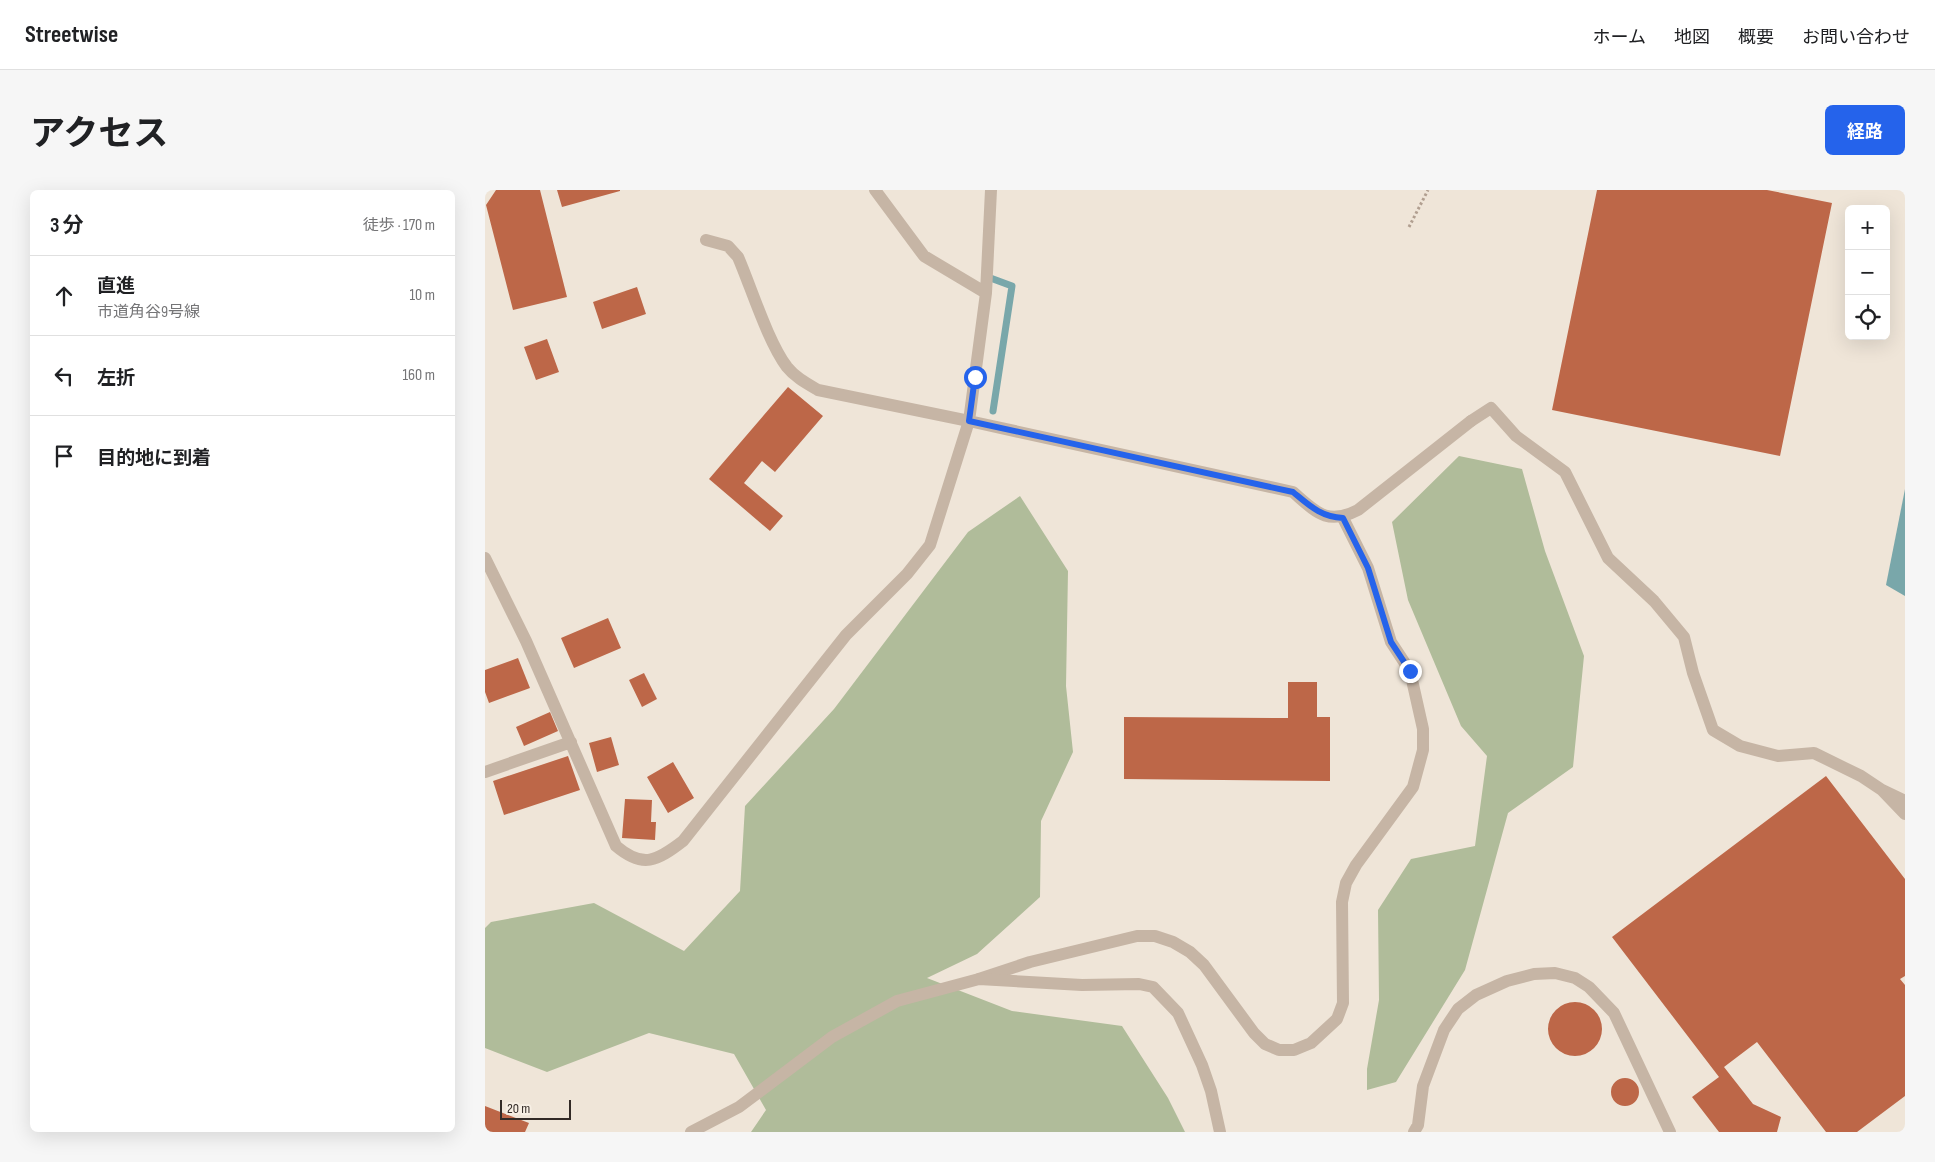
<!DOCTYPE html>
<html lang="ja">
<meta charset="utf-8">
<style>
:root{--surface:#fff;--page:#f6f6f6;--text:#202124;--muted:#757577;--line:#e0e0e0;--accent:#2563eb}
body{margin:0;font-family:"Sofia Sans Condensed","Noto Sans JP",sans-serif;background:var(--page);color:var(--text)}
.controls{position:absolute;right:15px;top:15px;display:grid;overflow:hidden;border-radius:8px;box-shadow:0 5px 20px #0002}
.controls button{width:45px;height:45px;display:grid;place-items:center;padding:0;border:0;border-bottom:1px solid var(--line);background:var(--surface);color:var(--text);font:25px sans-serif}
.scale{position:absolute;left:15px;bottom:12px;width:71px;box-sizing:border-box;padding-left:5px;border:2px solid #322a26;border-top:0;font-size:14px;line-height:18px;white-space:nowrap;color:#322a26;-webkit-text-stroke:4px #f7efe4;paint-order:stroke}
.stop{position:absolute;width:15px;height:15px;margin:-11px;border:4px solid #2563eb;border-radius:50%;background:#fff}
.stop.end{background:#2563eb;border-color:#fff;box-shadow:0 1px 5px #0008}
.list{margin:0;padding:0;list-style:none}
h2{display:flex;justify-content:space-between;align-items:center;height:65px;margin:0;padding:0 20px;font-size:21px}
h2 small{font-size:16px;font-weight:400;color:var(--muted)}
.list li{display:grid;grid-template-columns:32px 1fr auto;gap:15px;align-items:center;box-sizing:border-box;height:80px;padding:0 20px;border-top:1px solid var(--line)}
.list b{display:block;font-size:19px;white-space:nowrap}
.list p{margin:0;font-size:16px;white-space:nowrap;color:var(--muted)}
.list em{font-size:16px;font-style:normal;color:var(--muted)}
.icon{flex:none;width:28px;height:28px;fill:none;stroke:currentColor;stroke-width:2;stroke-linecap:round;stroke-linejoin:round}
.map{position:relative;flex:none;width:1420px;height:942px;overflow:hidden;border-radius:8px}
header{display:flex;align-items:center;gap:30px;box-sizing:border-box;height:70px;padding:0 25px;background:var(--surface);border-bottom:1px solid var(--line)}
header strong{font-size:24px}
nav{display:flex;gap:28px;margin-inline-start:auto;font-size:18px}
.intro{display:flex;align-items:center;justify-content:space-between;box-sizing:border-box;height:120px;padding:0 30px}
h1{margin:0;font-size:35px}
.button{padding:12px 22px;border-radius:8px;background:var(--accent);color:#fff;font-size:18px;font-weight:700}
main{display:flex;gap:30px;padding:0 30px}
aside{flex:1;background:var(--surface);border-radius:8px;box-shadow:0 5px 20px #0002}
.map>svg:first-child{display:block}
.green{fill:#b0bc9a}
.water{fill:#79a7aa}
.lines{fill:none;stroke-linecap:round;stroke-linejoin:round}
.stream{stroke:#79a7aa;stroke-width:7}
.building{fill:#bd6748}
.path{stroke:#b19f90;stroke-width:3;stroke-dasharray:2.5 2.5;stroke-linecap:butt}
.service{stroke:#c6b5a5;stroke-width:12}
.minor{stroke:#c6b5a5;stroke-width:12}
.route{stroke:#2563eb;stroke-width:6}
</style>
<header>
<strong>Streetwise</strong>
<nav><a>ホーム</a><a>地図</a><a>概要</a><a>お問い合わせ</a></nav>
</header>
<div class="intro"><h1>アクセス</h1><a class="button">経路</a></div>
<main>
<aside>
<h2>3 分<small>徒歩 · 170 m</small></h2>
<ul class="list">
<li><svg class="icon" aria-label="ahead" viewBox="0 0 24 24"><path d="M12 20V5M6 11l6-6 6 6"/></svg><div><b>直進</b><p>市道角谷9号線</p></div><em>10 m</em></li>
<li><svg class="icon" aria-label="left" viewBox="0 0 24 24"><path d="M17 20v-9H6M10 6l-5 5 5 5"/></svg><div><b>左折</b></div><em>160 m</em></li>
<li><svg class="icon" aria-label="arrive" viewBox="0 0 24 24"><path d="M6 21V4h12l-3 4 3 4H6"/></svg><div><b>目的地に到着</b></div></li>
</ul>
</aside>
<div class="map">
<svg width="1420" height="942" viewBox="0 0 1420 942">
<rect width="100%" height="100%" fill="#efe5d8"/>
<!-- green -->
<path class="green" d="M974,266L1037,279L1060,361L1099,466L1088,577L1023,623L980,780L911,892L882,900V879L894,810L893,720L926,669L990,656L1002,566L976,536L923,410L907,332Z
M535,306L583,381L581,496L588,562L556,631L555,707L492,764L442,788L527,821L637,836L683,908L700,942H266L281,920L249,864L164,843L62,882L0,858V738L6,732L109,713L199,761L255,701L260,616L349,519L483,342Z"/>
<!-- water -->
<path class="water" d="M1420,299V406L1401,395Z"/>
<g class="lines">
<!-- stream -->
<path class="stream" d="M500,86L527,96L508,221"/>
</g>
<!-- building -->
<path class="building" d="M11,0H55L82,107L28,120L1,15Z
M72,0H135V1L77,17Z
M1112,0H1282L1347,13L1295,266L1067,220Z
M152,97L161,124L117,139L108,112Z
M62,149L74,182L51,190L39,157Z
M303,197L338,226L290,282L277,271L259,293L298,326L285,341L224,289Z
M123,428L136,458L89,478L76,448Z
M33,468L45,498L4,513L0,502V480Z
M159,483L172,509L157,517L144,490Z
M803,492H832V527H845V591L639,589V527L803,528Z
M65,522L73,541L39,556L31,537Z
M126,547L134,575L112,582L104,553Z
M83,566L95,600L19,625L8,591Z
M188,572L209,608L183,623L162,587Z
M1341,586L1420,689V786L1415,789L1420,795V906L1372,942H1341L1272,852L1239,877L1268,914L1296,927L1292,942H1234L1207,907L1234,887L1127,747Z
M140,609L167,610L166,632H171L170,650L137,648Z
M1063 839a27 27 0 1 1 54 0a27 27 0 1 1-54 0Z
M1126 902a14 14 0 1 1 28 0a14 14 0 1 1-28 0Z
M0,916L44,933L40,942H0Z"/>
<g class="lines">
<!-- path -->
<path class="path" d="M924,37L943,0"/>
<!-- service -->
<path class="service" d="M221,50L243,56L253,67C266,97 283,152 302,177C310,187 321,193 333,200L484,231
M986,231L1006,218L1031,246L1080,282L1123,368L1169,411L1199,447L1208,483L1228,540L1255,556L1293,566L1329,563L1376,586L1397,600
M1420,611L1397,600L1420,624
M494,789L545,772L652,746H670L688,752L705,762L719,775L769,843L780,854L794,860H809L826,853L852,829L858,813L857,712L861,693L871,675L928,597L938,560V539L925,481L906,452L883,378L858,328"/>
<!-- minor -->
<path class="minor" d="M390,0L439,66L501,103L484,231
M501,103L506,0
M0,368L41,451L131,656C158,679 172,671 198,651L361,445L422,384L445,355L484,231L808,302C831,322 842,336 873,320L986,231
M0,582L86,552
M206,942L254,917L347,847L412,811L494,789L597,795L654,794L668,797L693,823L717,875L726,901L735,942
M929,942L933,935L938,896L959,840L973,819L991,805L1022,791L1049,784L1070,783L1090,788L1104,797L1129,823L1185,942"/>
</g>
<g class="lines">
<!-- route -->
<path class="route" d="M490,187L484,231L808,302C825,316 836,327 858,328L883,378L906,452L925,481"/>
</g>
</svg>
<div class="controls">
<button>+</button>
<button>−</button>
<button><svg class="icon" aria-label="locate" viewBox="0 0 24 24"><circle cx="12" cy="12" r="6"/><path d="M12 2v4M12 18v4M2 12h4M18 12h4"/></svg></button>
</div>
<div class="scale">20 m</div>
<div class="stop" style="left:490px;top:187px"></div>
<div class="stop end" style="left:925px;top:481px"></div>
</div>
</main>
